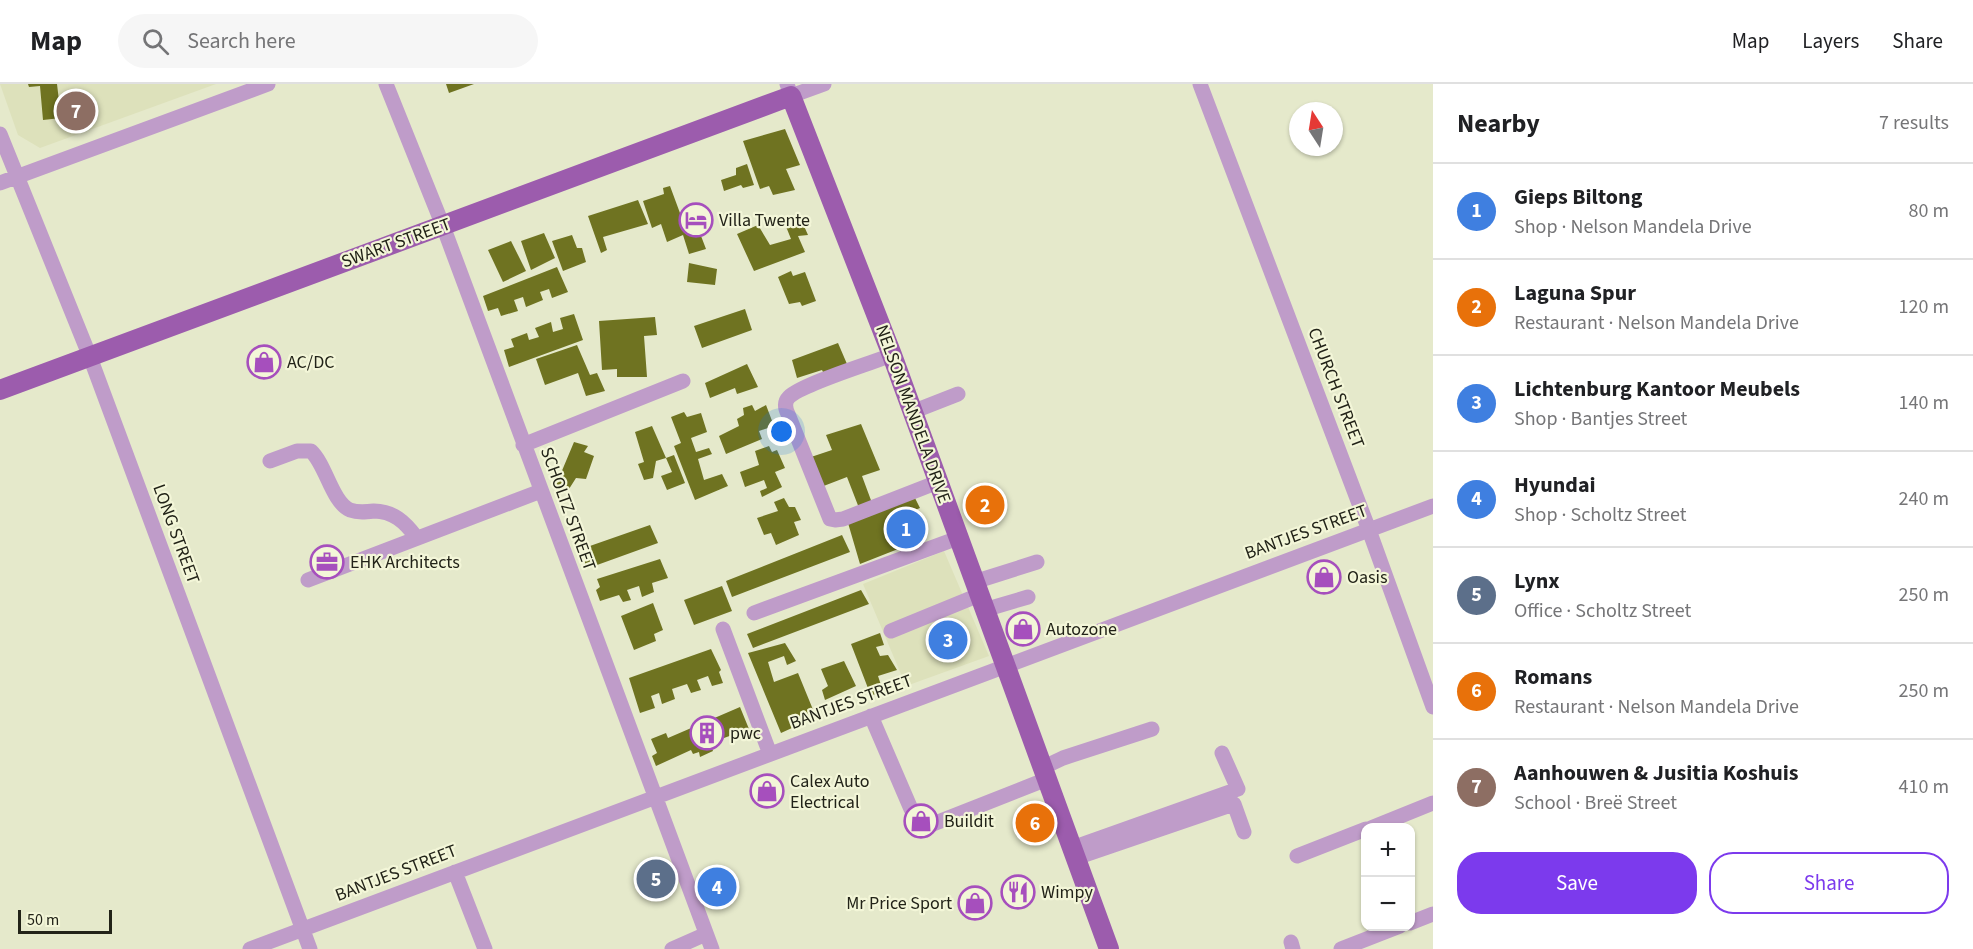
<!DOCTYPE html>
<meta charset="utf-8">
<style>
:root{--surface:#fff;--page:#f6f6f6;--text:#202124;--muted:#757577;--line:#e0e0e0;--accent:#7c3aed}
body{margin:0;font-family:"Source Sans 3",sans-serif;background:var(--page);color:var(--text)}
.controls{position:absolute;right:18px;bottom:18px;display:grid;overflow:hidden;border-radius:12px;box-shadow:0 2px 4px #0004}
.controls button{width:54px;height:54px;display:grid;place-items:center;padding:0;border:0;border-bottom:2px solid var(--line);background:var(--surface);color:var(--text);font:30px sans-serif}
.compass{position:absolute;left:1289px;top:18px;width:54px;height:54px;border-radius:50%;background:var(--surface);box-shadow:0 2px 4px #0004;rotate:348deg}
.scale{position:absolute;left:18px;bottom:15px;width:94px;box-sizing:border-box;padding-left:6px;border:3px solid #222318;border-top:0;font-size:16px;line-height:21px;white-space:nowrap;color:#222318;-webkit-text-stroke:4px #f3f6d8;paint-order:stroke}
.you{position:absolute;left:782px;top:348px;width:21px;height:21px;margin:-15px;border:4px solid #fff;border-radius:50%;background:#1a73e8;box-shadow:0 0 0 9px #1a73e833}
.badge{display:grid;place-items:center;width:39px;height:39px;border-radius:50%;background:var(--accent);color:#fff;font-size:20px;font-weight:700}
.pin{position:absolute;translate:-50% -50%;border:3px solid #fff;box-shadow:0 2px 6px #0006}
.list{margin:0;padding:0;list-style:none}
h2{display:flex;justify-content:space-between;align-items:center;height:78px;margin:0;padding:0 24px;font-size:26px}
h2 small{font-size:20px;font-weight:400;color:var(--muted)}
.list li{display:grid;grid-template-columns:39px 1fr auto;gap:18px;align-items:center;box-sizing:border-box;height:96px;padding:0 24px;border-top:2px solid var(--line)}
.list b{display:block;font-size:22px;white-space:nowrap}
.list p{margin:0;font-size:20px;white-space:nowrap;color:var(--muted)}
.list em{font-size:20px;font-style:normal;color:var(--muted)}
.actions{display:flex;gap:12px;padding:18px 24px}
.actions a{flex:1;padding:14px 0;border:2px solid var(--accent);border-radius:24px;text-align:center;font-size:21px;color:var(--accent)}
.actions .main{background:var(--accent);color:#fff}
.icon{flex:none;width:33px;height:33px;fill:none;stroke:currentColor;stroke-width:2;stroke-linecap:round;stroke-linejoin:round}
.map{position:relative;flex:none;width:1433px;height:865px;overflow:hidden}
header{display:flex;align-items:center;gap:36px;box-sizing:border-box;height:84px;padding:0 30px;background:var(--surface);border-bottom:2px solid var(--line)}
header strong{font-size:28px}
nav{display:flex;gap:33px;margin-inline-start:auto;font-size:21px}
.search{width:420px;height:54px;background:var(--page);display:flex;align-items:center;gap:15px;box-sizing:border-box;padding:0 21px;border-radius:33px;color:var(--muted);font-size:22px}
main{display:flex}
aside{flex:1;background:var(--surface)}
.map>svg:first-child{display:block}
.built{fill:#dde1bb}
.building{fill:#6f7321}
.lines{fill:none;stroke-linecap:round;stroke-linejoin:round}
.minor{stroke:#bf9cc9;stroke-width:15}
.major{stroke:#9c5cad;stroke-width:20}
.labels{text-anchor:middle;dominant-baseline:central;stroke-width:4.5;stroke-linejoin:round;paint-order:stroke}
.poi-label{font-size:18px;fill:#222318;stroke:#f3f6d8;text-anchor:start}
.street-label{font-size:18px;fill:#222318;stroke:#f3f6d8}
</style>
<header>
<strong>Map</strong>
<div class="search"><svg class="icon" aria-label="search" viewBox="0 0 24 24"><circle cx="10" cy="10" r="6"/><path d="M15 15l6 6"/></svg>Search here</div>
<nav><a>Map</a><a>Layers</a><a>Share</a></nav>
</header>
<main>
<div class="map">
<svg width="1433" height="865" viewBox="0 0 1433 865">
<rect width="100%" height="100%" fill="#e5e9cb"/>
<!-- built -->
<path class="built" d="M0,0H216L40,64L18,51Z
M944,467L989,572L906,602L863,500Z"/>
<!-- building -->
<path class="building" d="M28,0H57L61,34L43,36L40,2L29,3Z
M446,0H474L449,9Z
M785,45L800,81L786,85L795,106L773,111L769,102L760,105L743,57Z
M747,80L754,101L743,104L741,101L724,107L721,96L736,91V84Z
M670,102L687,148L698,144L706,165L689,170L683,151L667,158L661,140L652,144L643,117L664,110L663,104Z
M638,116L648,140L603,153L607,166L601,169L588,132Z
M800,133L808,151L798,152L805,168L754,187L737,150L758,141L770,161L791,155L785,140Z
M544,149L555,174L531,186L521,157Z
M572,151L577,164H582L586,178L563,187L552,157Z
M511,157L526,187L503,198L488,166Z
M689,179L717,185L715,201L687,198Z
M557,183L568,208L552,214L549,205L540,208L543,216L526,223L523,213L514,216L518,227L501,232L498,224L488,227L483,212Z
M791,187L793,192L805,188L816,217L802,222L800,218L789,220L778,193Z
M745,225L752,246L702,264L694,242Z
M574,230L583,256L509,283L504,266L514,263L511,255L527,249L529,256L539,253L535,244L551,238L553,248L563,245L560,234Z
M655,233L657,251L644,252L647,293H617V285L602,286L599,237Z
M838,259L847,280L825,292L822,286L797,294L792,276Z
M577,261L590,291L597,289L605,307L586,312L578,289L545,301L536,275Z
M747,280L758,303L737,310L735,304L710,314L705,299Z
M752,321L755,327L766,321L774,342L759,347L762,355L726,370L719,352L739,342L737,335L744,331L743,324Z
M684,328L687,333L701,329L707,348L691,354L696,368L709,364L712,370L698,375L704,396L722,390L728,402L695,416L674,362L681,359L671,333Z
M861,340L880,386L862,392L872,419L859,424L847,393L821,403L811,373L832,366L826,351Z
M652,342L666,374L656,377L653,394L644,396L638,380L644,378L635,348Z
M574,358L588,362L584,368L594,372L586,395L576,394L569,405L556,401Z
M769,362L772,368L777,366L785,384L775,388L782,403L762,413L760,407L767,404L764,396L745,403L740,388L759,381L755,367Z
M674,371L685,399L667,406L661,392L672,388L666,374Z
M784,414L789,423H795L801,436L794,438L799,451L776,461L771,449L764,451L757,434L778,427L774,418Z
M915,414L920,424L915,426L926,454L860,480L848,439Z
M650,441L658,459L586,485L584,473L589,472L587,463Z
M842,451L850,468L732,513L726,497Z
M660,475L668,494L652,499L654,508L642,513L639,502L627,506L631,516L623,518L619,511L600,517L596,506L600,503L597,495Z
M722,502L732,527L694,541L684,516Z
M861,506L869,520L753,564L747,550Z
M653,519L663,546L654,550L656,557L634,566L621,532Z
M880,549L884,561L876,563L880,572L888,571L897,586L878,592L883,607L871,612L851,560Z
M785,559L796,577L787,581L784,572L768,578L774,598L798,589L816,633L781,649L748,569Z
M711,565L721,586L719,588L723,599L712,602L708,592L697,596L701,606L691,609L687,600L672,605L675,615L662,620L659,609L651,612L655,624L640,629L629,594Z
M844,577L856,602L825,616L822,606L828,602L821,585Z
M740,623L749,645L710,659L713,667L700,673L699,668L693,670L691,666L656,682L652,672L657,669L651,655L666,649L668,654Z"/>
<g class="lines">
<!-- minor -->
<path class="minor" d="M386,0L443,142L712,865
M787,0L791,12L824,0
M1200,0L1369,446L1433,623
M0,50L90,273L310,865
M0,99L268,0
M892,271C871,279 802,300 789,313C784,318 785,324 788,330L830,435L835,436L843,435L938,398
M912,328L958,310
M523,361L683,297
M270,377L297,367H311C326,381 332,418 350,426C358,429 366,428 374,427C393,427 405,438 416,453
M308,496L541,407
M974,498L1037,478
M984,526L1028,513
M754,529L958,454
M723,545L770,670
M891,547L979,511
M871,632L911,725L933,740L1047,695
M1042,684L1063,674L1152,645
M1371,744L1433,719
M1072,764L1238,705L1222,669
M1297,772L1366,745
M1076,774L1234,720L1244,748
M455,788L485,865
M1410,839L1433,830
M1291,858L1293,865
M250,865L1433,422
M672,865L706,850
M1341,865L1400,842"/>
<!-- major -->
<path class="major" d="M0,306L791,12L892,271L1109,865"/>
</g>
<!-- icons -->
<defs>
<g id="hotel-ring" transform="scale(1.725)"><circle r="9.5" fill="#f3f6d8" stroke="#a64fbd" stroke-width="1.5"/><path d="M-6-4.5h1.5V1H6V5H4.5V3h-9V5H-6ZM-4 0a1.8 1.8 0 1 1 3.6 0ZM.5 0V-2.5h3Q6-2.5 6 0Z" fill="#a64fbd"/></g>
<g id="shop-ring" transform="scale(1.725)"><circle r="9.5" fill="#f3f6d8" stroke="#a64fbd" stroke-width="1.5"/><path d="M-5-2.5h2.3a2.7 3.5 0 0 1 5.4 0H5L5.5 6h-11ZM-1.5-2.5h3a1.5 2.3 0 0 0-3 0Z" fill="#a64fbd"/></g>
<g id="office-ring" transform="scale(1.725)"><circle r="9.5" fill="#f3f6d8" stroke="#a64fbd" stroke-width="1.5"/><path d="M-6-3h4V-5.5h4V-3h4V5H-6ZM-1-4.5V-3h2v-1.5ZM-6 0V1H6V0Z" fill="#a64fbd"/></g>
<g id="building-ring" transform="scale(1.725)"><circle r="9.5" fill="#f3f6d8" stroke="#a64fbd" stroke-width="1.5"/><path d="M-4-6H4V6H1V3H-1V6H-4ZM-2.5-4.3h1.7v1.8h-1.7ZM.8-4.3h1.7v1.8H.8ZM-2.5-1h1.7V.8h-1.7ZM.8-1h1.7V.8H.8Z" fill="#a64fbd"/></g>
<g id="restaurant-ring" transform="scale(1.725)"><circle r="9.5" fill="#f3f6d8" stroke="#a64fbd" stroke-width="1.5"/><path d="M-5-6h1v4h1v-4h1v4h1v-4h1v5L-1.5 .5V6h-2V.5L-5-1ZM5-6V6H3V1.5H1.5Q1.5-4 5-6Z" fill="#a64fbd"/></g>
</defs>
<g fill-rule="evenodd">
<use href="#hotel-ring" x="696" y="136"/>
<use href="#shop-ring" x="264" y="278"/>
<use href="#office-ring" x="327" y="478"/>
<use href="#shop-ring" x="1324" y="493"/>
<use href="#shop-ring" x="1023" y="545"/>
<use href="#building-ring" x="707" y="649"/>
<use href="#shop-ring" x="767" y="707"/>
<use href="#shop-ring" x="921" y="737"/>
<use href="#restaurant-ring" x="1018" y="808"/>
<use href="#shop-ring" x="975" y="819"/>
</g>
<g class="labels">
<!-- poi labels -->
<g class="poi-label">
<text x="719" y="136">Villa Twente</text>
<text x="287" y="278">AC/DC</text>
<text x="350" y="478">EHK Architects</text>
<text x="1347" y="493">Oasis</text>
<text x="1046" y="545">Autozone</text>
<text x="730" y="649">pwc</text>
<text x="790" y="697">Calex Auto<tspan x="790" dy="21">Electrical</tspan></text>
<text x="944" y="737">Buildit</text>
<text x="1041" y="808">Wimpy</text>
<text x="952" y="819" text-anchor="end">Mr Price Sport</text>
</g>
<!-- street labels -->
<g class="street-label">
<text transform="translate(396 159) rotate(-20)">SWART STREET</text>
<text transform="translate(1336 304) rotate(69)">CHURCH STREET</text>
<text transform="translate(913 330) rotate(70)">NELSON MANDELA DRIVE</text>
<text transform="translate(568 425) rotate(70)">SCHOLTZ STREET</text>
<text transform="translate(1306 448) rotate(-20)">BANTJES STREET</text>
<text transform="translate(176 450) rotate(70)">LONG STREET</text>
<text transform="translate(851 618) rotate(-20)">BANTJES STREET</text>
<text transform="translate(396 789) rotate(-21)">BANTJES STREET</text>
</g>
</g>
</svg>
<div class="controls">
<button>+</button>
<button>−</button>
</div>
<svg class="compass" viewBox="-18 -18 36 36"><path d="M0-13l5 13h-10z" fill="#e53935"/><path d="M0 13l5-13h-10z" fill="#757577"/></svg>
<div class="scale">50 m</div>
<div class="you"></div>
<div class="pin badge" style="left:906px;top:445px;background:#3f7fe0">1</div>
<div class="pin badge" style="left:985px;top:421px;background:#e8710a">2</div>
<div class="pin badge" style="left:948px;top:556px;background:#3f7fe0">3</div>
<div class="pin badge" style="left:717px;top:803px;background:#3f7fe0">4</div>
<div class="pin badge" style="left:656px;top:795px;background:#5c6f8a">5</div>
<div class="pin badge" style="left:1035px;top:739px;background:#e8710a">6</div>
<div class="pin badge" style="left:76px;top:27px;background:#8d6e63">7</div>
</div>
<aside>
<h2>Nearby<small>7 results</small></h2>
<ul class="list">
<li><span class="badge" style="background:#3f7fe0">1</span><div><b>Gieps Biltong</b><p>Shop · Nelson Mandela Drive</p></div><em>80 m</em></li>
<li><span class="badge" style="background:#e8710a">2</span><div><b>Laguna Spur</b><p>Restaurant · Nelson Mandela Drive</p></div><em>120 m</em></li>
<li><span class="badge" style="background:#3f7fe0">3</span><div><b>Lichtenburg Kantoor Meubels</b><p>Shop · Bantjes Street</p></div><em>140 m</em></li>
<li><span class="badge" style="background:#3f7fe0">4</span><div><b>Hyundai</b><p>Shop · Scholtz Street</p></div><em>240 m</em></li>
<li><span class="badge" style="background:#5c6f8a">5</span><div><b>Lynx</b><p>Office · Scholtz Street</p></div><em>250 m</em></li>
<li><span class="badge" style="background:#e8710a">6</span><div><b>Romans</b><p>Restaurant · Nelson Mandela Drive</p></div><em>250 m</em></li>
<li><span class="badge" style="background:#8d6e63">7</span><div><b>Aanhouwen &amp; Jusitia Koshuis</b><p>School · Breë Street</p></div><em>410 m</em></li>
</ul>
<div class="actions"><a class="main">Save</a><a>Share</a></div>
</aside>
</main>
